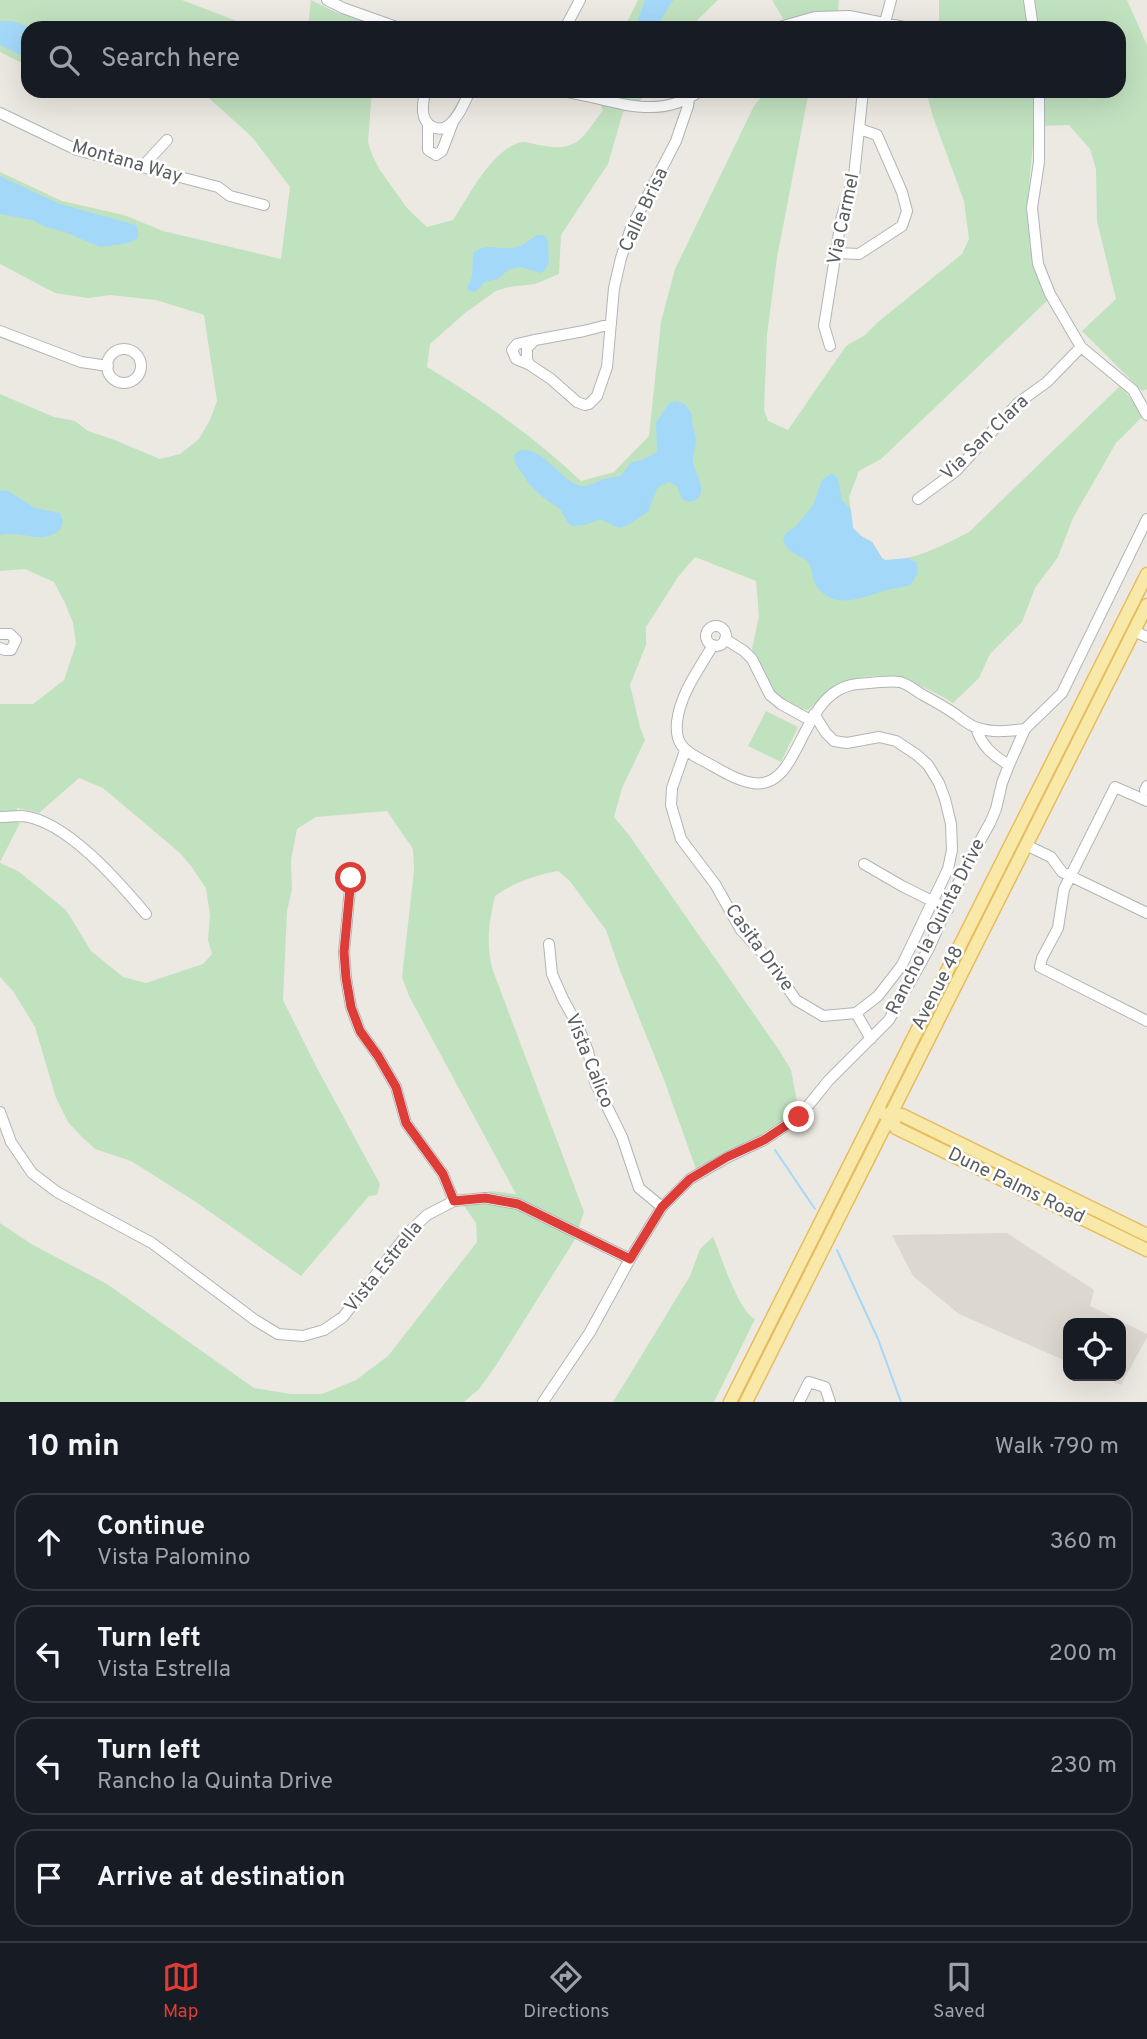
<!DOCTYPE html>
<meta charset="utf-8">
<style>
:root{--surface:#171b24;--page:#242831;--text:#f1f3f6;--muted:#9ea1a6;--line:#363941;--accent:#dd3d36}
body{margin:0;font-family:Overpass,sans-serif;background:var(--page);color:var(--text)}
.controls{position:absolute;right:21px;bottom:21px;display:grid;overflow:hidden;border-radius:14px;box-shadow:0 7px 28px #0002}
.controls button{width:63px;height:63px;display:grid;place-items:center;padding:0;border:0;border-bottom:2px solid var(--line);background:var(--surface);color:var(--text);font:35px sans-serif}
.stop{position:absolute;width:21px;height:21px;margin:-16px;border:5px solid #dd3d36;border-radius:50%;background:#fff}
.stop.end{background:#dd3d36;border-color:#fff;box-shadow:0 2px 7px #0008}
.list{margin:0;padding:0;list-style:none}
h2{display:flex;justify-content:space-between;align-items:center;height:91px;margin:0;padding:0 28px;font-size:30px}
h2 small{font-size:23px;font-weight:400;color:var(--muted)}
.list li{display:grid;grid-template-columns:46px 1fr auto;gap:21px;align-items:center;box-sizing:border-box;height:98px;margin:0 14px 14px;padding:0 14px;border:2px solid var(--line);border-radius:21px}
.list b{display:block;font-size:26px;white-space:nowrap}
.list p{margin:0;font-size:23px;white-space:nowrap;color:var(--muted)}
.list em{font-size:23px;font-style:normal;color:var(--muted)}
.icon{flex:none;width:38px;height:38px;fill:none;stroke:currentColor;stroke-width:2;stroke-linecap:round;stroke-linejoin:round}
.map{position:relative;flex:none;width:1147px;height:1402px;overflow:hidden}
.search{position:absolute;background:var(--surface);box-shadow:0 7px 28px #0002;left:21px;right:21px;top:21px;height:77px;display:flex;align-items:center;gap:18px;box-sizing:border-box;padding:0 24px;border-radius:21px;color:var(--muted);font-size:26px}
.sheet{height:539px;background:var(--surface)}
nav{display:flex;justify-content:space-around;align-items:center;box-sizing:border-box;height:98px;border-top:2px solid var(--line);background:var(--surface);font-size:19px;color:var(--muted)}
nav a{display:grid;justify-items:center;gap:4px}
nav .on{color:var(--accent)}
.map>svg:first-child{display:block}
.education{fill:#dcd8d0}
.green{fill:#c1e2bf}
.water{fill:#a4d8f9}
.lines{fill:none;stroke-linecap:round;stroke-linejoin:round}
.stream{stroke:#a4d8f9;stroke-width:2}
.minor-casing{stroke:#b2b4b8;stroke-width:12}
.major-casing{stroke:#e7bc5f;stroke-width:15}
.minor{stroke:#fff;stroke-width:10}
.major{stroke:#f9e9a9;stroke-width:12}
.route{stroke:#dd3d36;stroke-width:9}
.labels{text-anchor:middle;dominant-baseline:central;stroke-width:5;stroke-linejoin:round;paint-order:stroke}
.street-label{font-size:19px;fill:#5a5e61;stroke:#fff}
</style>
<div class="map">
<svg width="1147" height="1402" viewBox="0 0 1147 1402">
<rect width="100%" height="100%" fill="#ece9e2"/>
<!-- education -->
<path class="education" d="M1007,1233L1094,1290L1090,1306L1147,1334V1337L1121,1385L1100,1376H1121V1323H1068V1362L959,1314L913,1276L892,1235Z"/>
<!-- green -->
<path class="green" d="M0,0H182L255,28H28V66L0,52Z
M311,0L335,12L379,26L378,28H308Z
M638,0H718L689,28H624Z
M772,0H839L838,10L823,21L821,28H777L784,20Z
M939,0H1127L1147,45V389L1142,391L1082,331L1116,299L1097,221L1096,169L1090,149L1069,125L1035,126C1029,191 1018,238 1048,300L881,459L859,471L849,497L853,528L861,536L872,542L882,558L885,560C912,562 946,544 969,532L1120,386L1134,402L1142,417L1116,443L1073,518L1058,557L1035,588L1022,622L990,654L979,678L953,703C916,681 881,664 838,686C827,691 817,702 808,710L792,706L773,693L752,649L759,616L756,581L695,557L678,577L646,627V645L630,685L640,727L645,740L622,788L614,817L629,835L779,1050L791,1070L798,1107C770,1137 730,1148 696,1169L663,1077L619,968L606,930L569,880L558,871C535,875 513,883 495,896C489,923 486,940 492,968L584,1212L574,1241L495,1367L479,1389L464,1402H0V1223L33,1245L107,1284L254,1388L291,1394H322L356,1380L388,1356L477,1242L476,1223L464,1206C488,1186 488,1191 516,1194L409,996L402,977L414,871L413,849L387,811L316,817L297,829L291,860L292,889L287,911L283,1000L317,1068L380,1184L377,1195L369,1196L301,1276L196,1202L131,1161L95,1149L82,1137L68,1122L56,1098L35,1027L13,991L0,977V863L18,871L66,910L91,951L123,977L146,983L203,964L212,954L208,940L210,915L206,888L191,866L180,853L103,788L79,778L39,813L17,808L16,822L20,823L0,862V704H33L64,680L76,644L73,623L65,603L54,582L25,569L0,571V394L54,417L75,421L88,431L112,439L160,459L180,454L199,439L210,420L217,401L204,315L156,300L110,295L88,298L55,293L0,264V172L62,201L124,215L163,231L281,259L290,187L252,137L201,91H372L368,142L372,155L380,170L407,208L427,227L453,220C469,196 490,153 518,143C525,140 532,144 539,145C578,153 582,138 603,110L594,91H645L640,102L623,112L608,164L561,235L559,274L535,284L509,287L496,291L465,313L430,344L427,367C482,400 534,437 581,481L614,472L649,436L661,322L675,269L754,106L766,91H809L777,258L767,335L764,410L768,421L788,430L846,346L865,335L878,322L962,254L969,239L964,201L933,117L926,91H1119V28H939Z
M766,711L798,727L781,762L748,746Z
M713,1237C722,1257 737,1309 755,1319L714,1402H613L690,1276L700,1249Z"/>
<!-- water -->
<path class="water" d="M645,0H674L671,3L656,28H635Z
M0,21H12L33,28H28V59L0,45Z
M0,176L60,204L136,225L138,230V238L133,241L123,244L100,247L65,232L46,227L32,220L0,214Z
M537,235H544L548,240L549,262L544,271L541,273L520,267L515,268L508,270L498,279L485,282L475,292L469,291L467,288L472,277L473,253C487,242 496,250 512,248C522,247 529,240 537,235Z
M675,401L685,404L692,414C691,424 695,431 696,441C696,448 692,455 693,463C695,473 708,490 697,499C692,503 687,502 682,499L677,486L669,482L658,487L650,506L649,511L628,525L619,528L600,519L585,525L572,526L568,523L560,509L541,496L529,484L515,463L514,455C533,435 561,480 578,485C589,489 595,481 605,479C610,477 615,477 621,476L631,462L642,460L657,452L656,423L669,403Z
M830,474H834L838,479L842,500L851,510L853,528L861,536L872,542L882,558L885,560L908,558L917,563L918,573L910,585C902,588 892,588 883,591C861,598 835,610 817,587C811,579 813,567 807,561C798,554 786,552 783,540L786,533L796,526L813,505L822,480Z
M0,490L8,491L35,508L60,513L63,522L60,530C38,546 23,529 0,535Z"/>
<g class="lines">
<!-- stream -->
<path class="stream" d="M775,1150L815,1209
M837,1250L878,1339L901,1402"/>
<!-- minor casing -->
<g class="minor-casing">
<path id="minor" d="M327,0L343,8L399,28
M1029,0L1033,28
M884,26L891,0
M565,28L580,0
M776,28L815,17L849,16L909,28
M425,91C423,103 419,121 433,127C439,130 444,129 449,125C459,117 464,103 470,91
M560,91C609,97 654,124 700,91
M1039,91V162L1032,208L1038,264L1050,294L1081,347L1133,390L1147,415
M0,113L77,150L218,187L230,196L264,205
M428,124V150L436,155L442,151L453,122
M142,167L167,140
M836,253L859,254L902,226L907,211L902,192L877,135L860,129
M611,324L584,331L535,340L527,348V360L530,365L551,379L577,402L585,405L589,404L597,396L607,367L614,288L621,258L631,228L676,141L688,106L689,98
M0,331L81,362L108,366
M830,346L824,326L841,220L854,176L863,91
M107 366a17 17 0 1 1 34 0a17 17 0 1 1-34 0Z
M530,365L516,359L512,350L517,344L534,340
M918,499L956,471L1018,403L1047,382L1081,347
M706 636a10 10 0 1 1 20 0a10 10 0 1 1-20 0Z
M1134,631L1147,637
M0,634H10L16,640L11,650H5L0,648
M725,639L744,651L752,659L770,695L781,704L810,720
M713,645C699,669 680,694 677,722C675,743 683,750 700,759C716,767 734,780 753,783C803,791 798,689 858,684C868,683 890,680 900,682C908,684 916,691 923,695C934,701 945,707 955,714C962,719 970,726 978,728C993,733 1010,731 1025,729
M976,728C982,746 992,755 1009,765
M685,751L672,788L671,805L681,839L715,884L741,930L766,957L796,1000L823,1016L856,1013L878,996L902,965L948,869L952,850L951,824L945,799L939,783L928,765L917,755L896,741L879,737L847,743L834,741L826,733L814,714
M1145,790L1147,786
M1147,801L1115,787L1064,889L1058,928L1042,958L1040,967L1147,1021
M0,817C7,817 15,816 22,816C66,820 119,882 146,914
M1026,845L1051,857L1062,872L1147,913
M864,864L902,886L948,909
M351,878L344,952L346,978L351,1007L360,1031L378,1056L396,1087L406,1123L443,1174L454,1201
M549,944L552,974L563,999L578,1026L588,1051L595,1082L622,1137L639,1188L662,1207
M856,1013L871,1039
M0,1112L11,1142L32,1173L57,1192L152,1243L255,1320L278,1334L303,1336L324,1330L343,1317L408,1233L427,1215L454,1201L485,1198L518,1204L630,1259
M543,1402L590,1332L630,1259L662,1207L690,1179L728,1157L764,1140L799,1117L829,1080L889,1020L929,948L966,866L990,823L996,809L1002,783L1009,765L1025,729L1062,693L1147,519
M799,1402L809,1382L825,1387L830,1402"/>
</g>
<!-- major casing -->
<g class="major-casing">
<path id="major" d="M884,1114L890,1117L902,1115L1147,1235
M890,1117L896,1128L1147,1250
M730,1402L1147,574
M746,1402L1147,605"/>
</g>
<!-- minor -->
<use href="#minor" class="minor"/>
<!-- major -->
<use href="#major" class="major"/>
</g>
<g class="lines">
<!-- route -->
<path class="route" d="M351,878L344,952L346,978L351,1007L360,1031L378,1056L396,1087L406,1123L443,1174L454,1201L485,1198L518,1204L630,1259L662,1207L690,1179L727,1157L764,1140L799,1117"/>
</g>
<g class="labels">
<!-- street labels -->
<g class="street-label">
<text transform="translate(127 162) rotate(16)">Montana Way</text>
<text transform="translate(644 210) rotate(-65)">Calle Brisa</text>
<text transform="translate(844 219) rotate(-78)">Via Carmel</text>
<text transform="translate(985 438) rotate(-44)">Via San Clara</text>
<text transform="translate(936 927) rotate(-63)">Rancho la Quinta Drive</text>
<text transform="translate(759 948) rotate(54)">Casita Drive</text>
<text transform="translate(938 988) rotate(-63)">Avenue 48</text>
<text transform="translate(589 1061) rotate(68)">Vista Calico</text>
<text transform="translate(1016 1186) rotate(26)">Dune Palms Road</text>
<text transform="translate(384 1267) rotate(-51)">Vista Estrella</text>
</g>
</g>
</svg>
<div class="controls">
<button><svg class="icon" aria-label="locate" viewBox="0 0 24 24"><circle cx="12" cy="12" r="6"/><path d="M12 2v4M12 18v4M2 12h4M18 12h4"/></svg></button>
</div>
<div class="stop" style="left:351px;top:878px"></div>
<div class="stop end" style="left:799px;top:1117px"></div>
<div class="search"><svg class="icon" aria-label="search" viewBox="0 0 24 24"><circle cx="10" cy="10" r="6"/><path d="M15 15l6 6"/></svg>Search here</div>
</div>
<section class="sheet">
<h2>10 min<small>Walk · 790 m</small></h2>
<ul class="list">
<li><svg class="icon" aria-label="ahead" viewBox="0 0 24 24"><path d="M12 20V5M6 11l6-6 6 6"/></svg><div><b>Continue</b><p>Vista Palomino</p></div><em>360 m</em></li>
<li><svg class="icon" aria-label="left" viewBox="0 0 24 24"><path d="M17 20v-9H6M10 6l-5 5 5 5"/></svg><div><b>Turn left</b><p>Vista Estrella</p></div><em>200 m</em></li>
<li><svg class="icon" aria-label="left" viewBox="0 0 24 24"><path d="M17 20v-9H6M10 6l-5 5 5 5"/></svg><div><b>Turn left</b><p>Rancho la Quinta Drive</p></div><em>230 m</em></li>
<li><svg class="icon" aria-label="arrive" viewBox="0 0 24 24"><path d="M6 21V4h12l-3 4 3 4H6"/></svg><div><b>Arrive at destination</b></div></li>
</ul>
</section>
<nav>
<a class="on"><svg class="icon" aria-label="map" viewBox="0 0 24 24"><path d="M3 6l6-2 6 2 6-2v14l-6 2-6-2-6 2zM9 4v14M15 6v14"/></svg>Map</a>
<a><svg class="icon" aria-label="directions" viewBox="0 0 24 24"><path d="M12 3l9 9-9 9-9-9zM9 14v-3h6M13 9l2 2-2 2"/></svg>Directions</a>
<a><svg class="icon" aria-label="saved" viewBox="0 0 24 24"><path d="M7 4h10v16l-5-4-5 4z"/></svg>Saved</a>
</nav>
